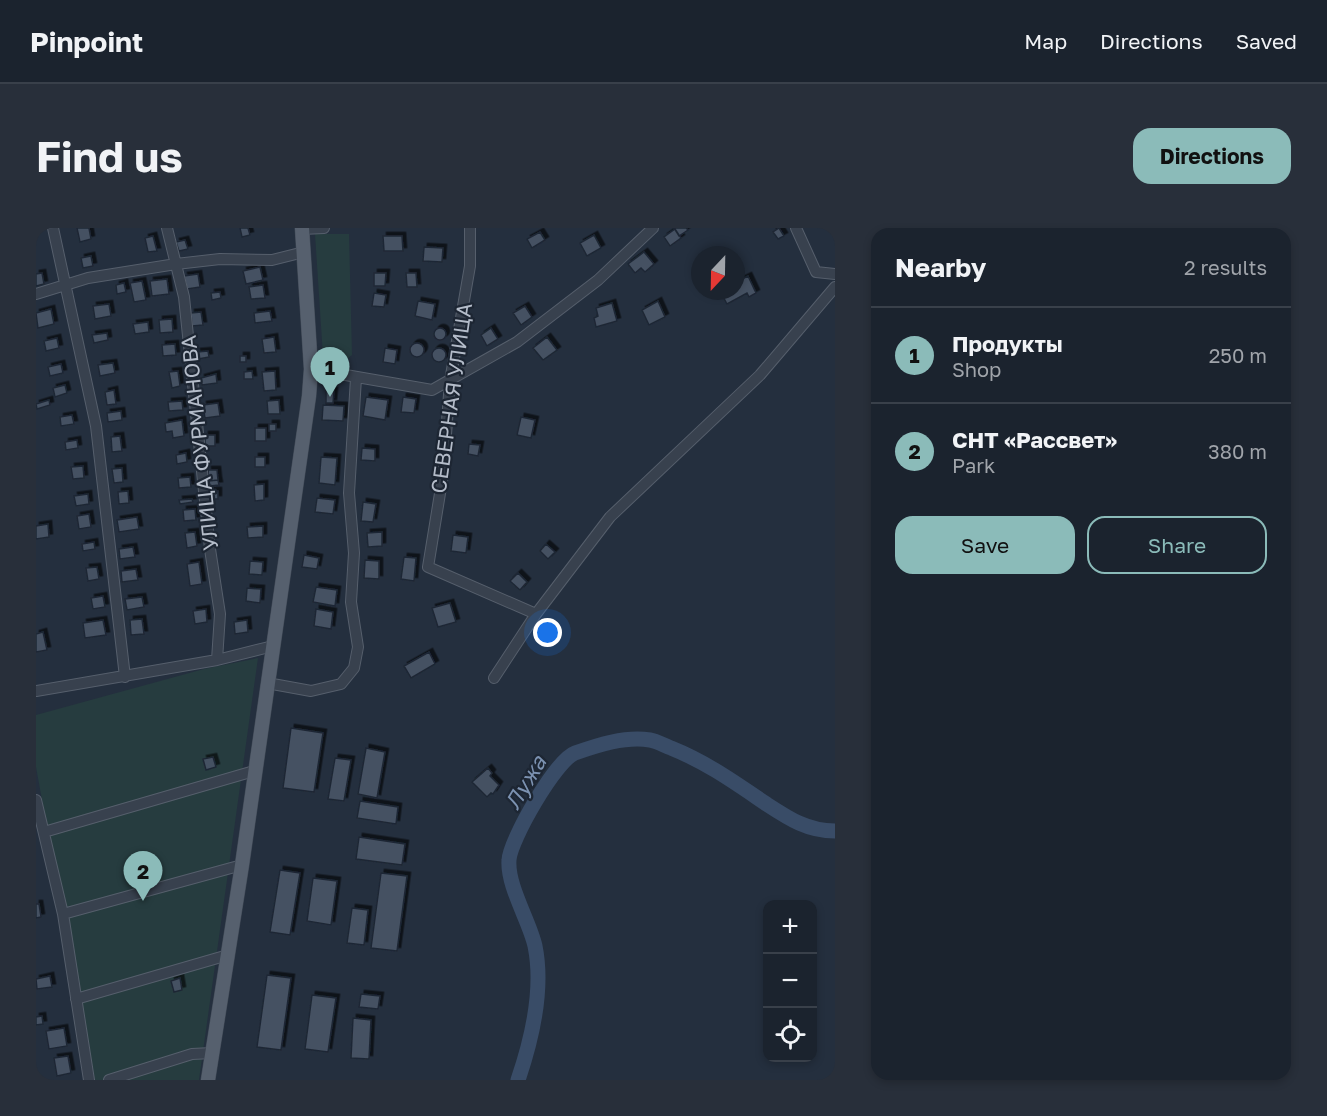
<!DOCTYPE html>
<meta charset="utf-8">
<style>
:root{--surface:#1b232e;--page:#282f3a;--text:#f1f3f6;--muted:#a0a4aa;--line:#39404a;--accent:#8bbbb9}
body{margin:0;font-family:"Golos Text",sans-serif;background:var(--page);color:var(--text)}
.controls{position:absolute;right:18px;bottom:18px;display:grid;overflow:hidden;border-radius:12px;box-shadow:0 3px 9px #0003}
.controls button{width:54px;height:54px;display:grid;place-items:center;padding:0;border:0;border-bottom:2px solid var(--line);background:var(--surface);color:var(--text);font:30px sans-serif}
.compass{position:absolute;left:655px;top:18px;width:54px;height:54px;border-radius:50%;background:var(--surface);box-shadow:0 3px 9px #0003;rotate:202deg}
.you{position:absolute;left:512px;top:405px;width:21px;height:21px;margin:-15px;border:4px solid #fff;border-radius:50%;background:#1a73e8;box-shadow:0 0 0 9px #1a73e833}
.badge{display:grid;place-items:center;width:39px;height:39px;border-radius:50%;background:var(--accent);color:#111;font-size:20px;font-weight:700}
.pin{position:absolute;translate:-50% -50px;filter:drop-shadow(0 2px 3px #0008)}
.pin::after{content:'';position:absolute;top:32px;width:21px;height:18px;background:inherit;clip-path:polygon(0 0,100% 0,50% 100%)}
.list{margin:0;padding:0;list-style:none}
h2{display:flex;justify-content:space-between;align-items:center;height:78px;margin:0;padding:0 24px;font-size:26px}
h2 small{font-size:20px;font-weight:400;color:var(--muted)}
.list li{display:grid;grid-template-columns:39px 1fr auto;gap:18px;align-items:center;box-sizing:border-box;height:96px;padding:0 24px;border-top:2px solid var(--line)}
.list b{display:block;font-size:22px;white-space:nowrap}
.list p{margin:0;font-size:20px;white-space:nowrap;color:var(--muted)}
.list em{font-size:20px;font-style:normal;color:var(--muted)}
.actions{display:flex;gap:12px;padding:18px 24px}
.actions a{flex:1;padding:14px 0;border:2px solid var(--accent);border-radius:18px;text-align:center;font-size:21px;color:var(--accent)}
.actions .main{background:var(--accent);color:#111}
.icon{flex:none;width:33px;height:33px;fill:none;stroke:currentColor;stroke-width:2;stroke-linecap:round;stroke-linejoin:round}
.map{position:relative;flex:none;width:799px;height:852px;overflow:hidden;border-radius:18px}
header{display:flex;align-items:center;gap:36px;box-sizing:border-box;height:84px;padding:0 30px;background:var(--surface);border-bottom:2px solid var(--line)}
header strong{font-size:28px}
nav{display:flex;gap:33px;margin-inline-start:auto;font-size:21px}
.intro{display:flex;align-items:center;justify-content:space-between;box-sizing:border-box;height:144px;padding:0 36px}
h1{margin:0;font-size:42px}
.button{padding:15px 27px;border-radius:18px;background:var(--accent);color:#111;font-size:21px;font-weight:700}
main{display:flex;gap:36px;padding:0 36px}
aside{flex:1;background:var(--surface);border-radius:18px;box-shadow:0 3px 9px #0003}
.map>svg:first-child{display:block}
.green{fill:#263c3f}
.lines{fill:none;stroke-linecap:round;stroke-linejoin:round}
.river{stroke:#394c67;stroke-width:15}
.building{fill:#455162;stroke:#1f2835;stroke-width:1.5;filter:url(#shadow)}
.minor-casing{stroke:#565f6c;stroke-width:12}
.major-casing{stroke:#414a57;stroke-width:15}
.minor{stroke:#38414e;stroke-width:10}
.major{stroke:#56606e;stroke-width:14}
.labels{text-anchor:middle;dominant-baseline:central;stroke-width:4.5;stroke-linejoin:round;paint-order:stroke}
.street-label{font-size:21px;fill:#b4bcc9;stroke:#1d2633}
.water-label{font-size:22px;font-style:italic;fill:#7c92b1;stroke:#1d2633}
</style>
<header>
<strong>Pinpoint</strong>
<nav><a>Map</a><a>Directions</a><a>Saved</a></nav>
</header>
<div class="intro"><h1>Find us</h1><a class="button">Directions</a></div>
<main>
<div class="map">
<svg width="799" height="852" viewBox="0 0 799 852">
<defs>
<filter id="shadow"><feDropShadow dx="3.5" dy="-3.5" stdDeviation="0" flood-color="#0009"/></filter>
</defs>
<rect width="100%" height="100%" fill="#242f3e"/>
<!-- green -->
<path class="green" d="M279,6H313L316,127L305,136L287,128Z
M222,430L163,852H57L0,539V487L168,441Z"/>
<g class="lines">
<!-- river -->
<path class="river" d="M482,852C496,811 508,762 499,718C494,694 471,658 473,632C474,612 520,532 539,525C562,517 589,508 614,512C621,513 629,518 635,520C670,534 698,554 729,575C752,590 771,603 799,603"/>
</g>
<!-- building -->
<path class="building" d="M41,0H53L55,11L44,14Z
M204,0H212L214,7L206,9Z
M638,0H650L652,2L643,8Z
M743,0L748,8L742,11L737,4Z
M639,1L645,10L634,18L628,9Z
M504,4L509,12L496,20L491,11Z
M558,7L565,20L551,28L544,15Z
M117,8L121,23L112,24L109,10Z
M347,8H366L367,23H348Z
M149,12L152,21L143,23L140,14Z
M388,19L407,20L406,34L387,33Z
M608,24L618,36L609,44L605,40L599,45L592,36Z
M55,28L57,38L47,40L45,30Z
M224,39L227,52L210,56L207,43Z
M6,45L8,56L0,58V46Z
M338,45H350L349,58H338Z
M370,45H380L381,59H371Z
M162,46L164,59L151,61L148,48Z
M712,48L720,65L713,69L711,65L691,76L684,63H700V54Z
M131,51L133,66L116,68L114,53Z
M106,53L110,72L98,74L94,55Z
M88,55L90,64L81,66L80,57Z
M227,57L229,70L215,71L213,59Z
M184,64L185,70L176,72L175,65Z
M338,65L350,67L348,79L336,78Z
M382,73L399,76L396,92L379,88Z
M622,73L629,89L613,97L606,82Z
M576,75L581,93L560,99L558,90L562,88L560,80Z
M73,76L75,88L59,91L57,78Z
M489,78L496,89L485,97L477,85Z
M15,81L18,96L2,100L0,85Z
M234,83L236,93L219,95L218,85Z
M165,84L167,97L156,98L155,85Z
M136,91L137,104L124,105L123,92Z
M112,94L113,104L99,106L97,96Z
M398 106a6 6 0 1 1 12 0a6 6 0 1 1-12 0Z
M455,100L462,111L451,118L445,107Z
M71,105L72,112L58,115L56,107Z
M238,109L240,124L228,125L226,111Z
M511,109L521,122L507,132L497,120Z
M21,110L23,120L10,123L8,113Z
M374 122a7 7 0 1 1 14 0a7 7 0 1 1-14 0Z
M139,116L140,127L127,128L126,117Z
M349,120L361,122L359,136L347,134Z
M396 127a7 7 0 1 1 14 0a7 7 0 1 1-14 0Z
M172,123L173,129L162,131L161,124Z
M204,128H210V134H204Z
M77,135L79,145L64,148L62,137Z
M25,136L27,145L14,148L12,139Z
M142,143L144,158L136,160L133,144Z
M216,143L217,151H208V144Z
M239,143L240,162L228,163L226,144Z
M180,146L181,155L166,157L165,150Z
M29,157L31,165L19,169L17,160Z
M78,162L80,176L71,177L69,164Z
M290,163H298L297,175H290Z
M330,169L352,172L349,192L327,188Z
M367,169L380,171L378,185L365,184Z
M13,172L14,177L1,181L0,176Z
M243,172L244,186H232L231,173Z
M146,173L147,182L133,183L132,174Z
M182,175L184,188L169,190L167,177Z
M287,177L308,178L307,193L286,192Z
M85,183L86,192L72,194L71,185Z
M36,187L38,196L25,198L24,189Z
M485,189L499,192L495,210L481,207Z
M146,192L148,208L137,210L136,203L130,204L129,195Z
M233,196H240V203H233Z
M219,200H230V213H219Z
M169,207H179V218H169Z
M84,208L86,223L76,224L75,209Z
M41,212L42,220L30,222L29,214Z
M433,216L444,217L442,228L432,226Z
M326,220L339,221V233L325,232Z
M150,225L151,234L141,236L140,227Z
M219,229H229V239H219Z
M285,229L301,230L299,257L283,255Z
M47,238L48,250L37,251L35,239Z
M86,240L87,254L78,255L76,241Z
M172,242H181L182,252L173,253Z
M154,249L155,259L143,260L142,250Z
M182,252L183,257L174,258L173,253Z
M228,256V272L219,273L218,257Z
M92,263L93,275L83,276L82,264Z
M174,263H182V271H174Z
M52,266L53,276L40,278L38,268Z
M281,270L299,272L297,286L279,284Z
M156,271L157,274L144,276L143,272Z
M327,274L340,276L337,294L325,293Z
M159,281L160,292L148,293L147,282Z
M53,286L55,299L43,301L41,288Z
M101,289L103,301L83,304L81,292Z
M12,296L13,309L0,311V298Z
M227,298V309L212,310L211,299Z
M159,304L161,318L151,320L149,305Z
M346,304V318L332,319L331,305Z
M417,307L432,309L430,325L415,323Z
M58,314L59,321L47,323L46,316Z
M510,316L519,324L512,331L504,323Z
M97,319L99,329L84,331L83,321Z
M268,327L283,330L281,341L266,339Z
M368,329L380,330L378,353L365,351Z
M329,332L343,333V351L328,350Z
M214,333L227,334L226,347L213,346Z
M163,334L166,356L154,358L151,336Z
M61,339L63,351L52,353L50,340Z
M100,341L102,352L86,354L85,343Z
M482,345L491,354L484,362L474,353Z
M280,359L301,362L299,378L277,374Z
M211,360L225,361L224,375L210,373Z
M67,368L69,379L57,381L55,370Z
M106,369L108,379L91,382L89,371Z
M414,375L420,394L402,399L396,380Z
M170,381L171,394L159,396L157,383Z
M280,381L297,384L295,401L278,398Z
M106,391L108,406L95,407L94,392Z
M67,392L70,407L49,410L47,395Z
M211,392L212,404L199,406L198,394Z
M7,404L11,422L0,424V406Z
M393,424L399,436L375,450L368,438Z
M255,500L287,505L278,564L247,560Z
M330,520L349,524L341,570L322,566Z
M177,529L180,539L170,542L167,531Z
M299,530L315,532L308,573L292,571Z
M452,540L456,545L454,548L463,557L457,566L455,565L451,569L436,554Z
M324,573L362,579L360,596L321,590Z
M323,609L369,616L366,637L320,631Z
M244,642L264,645L254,707L234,704Z
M345,645L371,648L361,723L335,720Z
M277,650L301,653L295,697L271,693Z
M0,676H3L5,689L0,690Z
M316,680L332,682L328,717L311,715Z
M231,747L255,750L245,822L221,819Z
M14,748L16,759L1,761L0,751Z
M144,750L146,762L138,764L135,753Z
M325,766L344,768L342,781L323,779Z
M276,767L300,770L292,824L269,821Z
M6,788L7,796L0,797V789Z
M317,790L335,792L333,831L315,830Z
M28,800L31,818L13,821L10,803Z
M32,828L35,845L21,848L18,830Z"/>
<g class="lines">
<!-- minor casing -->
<g class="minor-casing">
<path id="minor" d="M17,0L60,198L89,449
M131,0L148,69L174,321L184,386L181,432
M434,0V38L414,153L407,247L392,339L500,386
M760,0L780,44L799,46
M266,1L288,0
M0,66L52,50L140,36L184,31L236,32L268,24
M275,141L396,162L481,114L562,52L617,0
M458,450L500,386L574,289L724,147L799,59
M231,455L275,463L305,456L318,440L322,419L315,374L318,325L313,265L320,150
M0,463L181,432L237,418
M0,572L27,686L53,852
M8,604L218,543
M27,686L206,637
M40,771L192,727
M73,852L156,826L176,825"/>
</g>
<!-- major casing -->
<g class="major-casing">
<path id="major" d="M172,852L206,637L273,168L275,141L266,0"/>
</g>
<!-- minor -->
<use href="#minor" class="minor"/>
<!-- major -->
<use href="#major" class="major"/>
</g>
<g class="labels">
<!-- street labels -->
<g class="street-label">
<text transform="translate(415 170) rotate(-82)">СЕВЕРНАЯ УЛИЦА</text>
<text transform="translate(163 215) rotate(-96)">УЛИЦА ФУРМАНОВА</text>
</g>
<!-- water labels -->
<g class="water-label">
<text transform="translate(489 554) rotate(-59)">Лужа</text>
</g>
</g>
</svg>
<div class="controls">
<button>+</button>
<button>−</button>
<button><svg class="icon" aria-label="locate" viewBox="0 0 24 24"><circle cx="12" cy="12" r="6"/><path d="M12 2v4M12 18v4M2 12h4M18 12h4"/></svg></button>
</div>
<svg class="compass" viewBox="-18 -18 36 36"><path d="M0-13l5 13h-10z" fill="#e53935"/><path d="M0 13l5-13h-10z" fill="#a0a4aa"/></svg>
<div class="you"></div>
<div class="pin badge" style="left:294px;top:169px">1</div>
<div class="pin badge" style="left:107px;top:673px">2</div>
</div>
<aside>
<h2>Nearby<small>2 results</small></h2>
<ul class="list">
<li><span class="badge">1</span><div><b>Продукты</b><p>Shop</p></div><em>250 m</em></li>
<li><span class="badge">2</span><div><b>СНТ «Рассвет»</b><p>Park</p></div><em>380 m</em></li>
</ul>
<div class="actions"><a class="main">Save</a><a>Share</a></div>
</aside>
</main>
